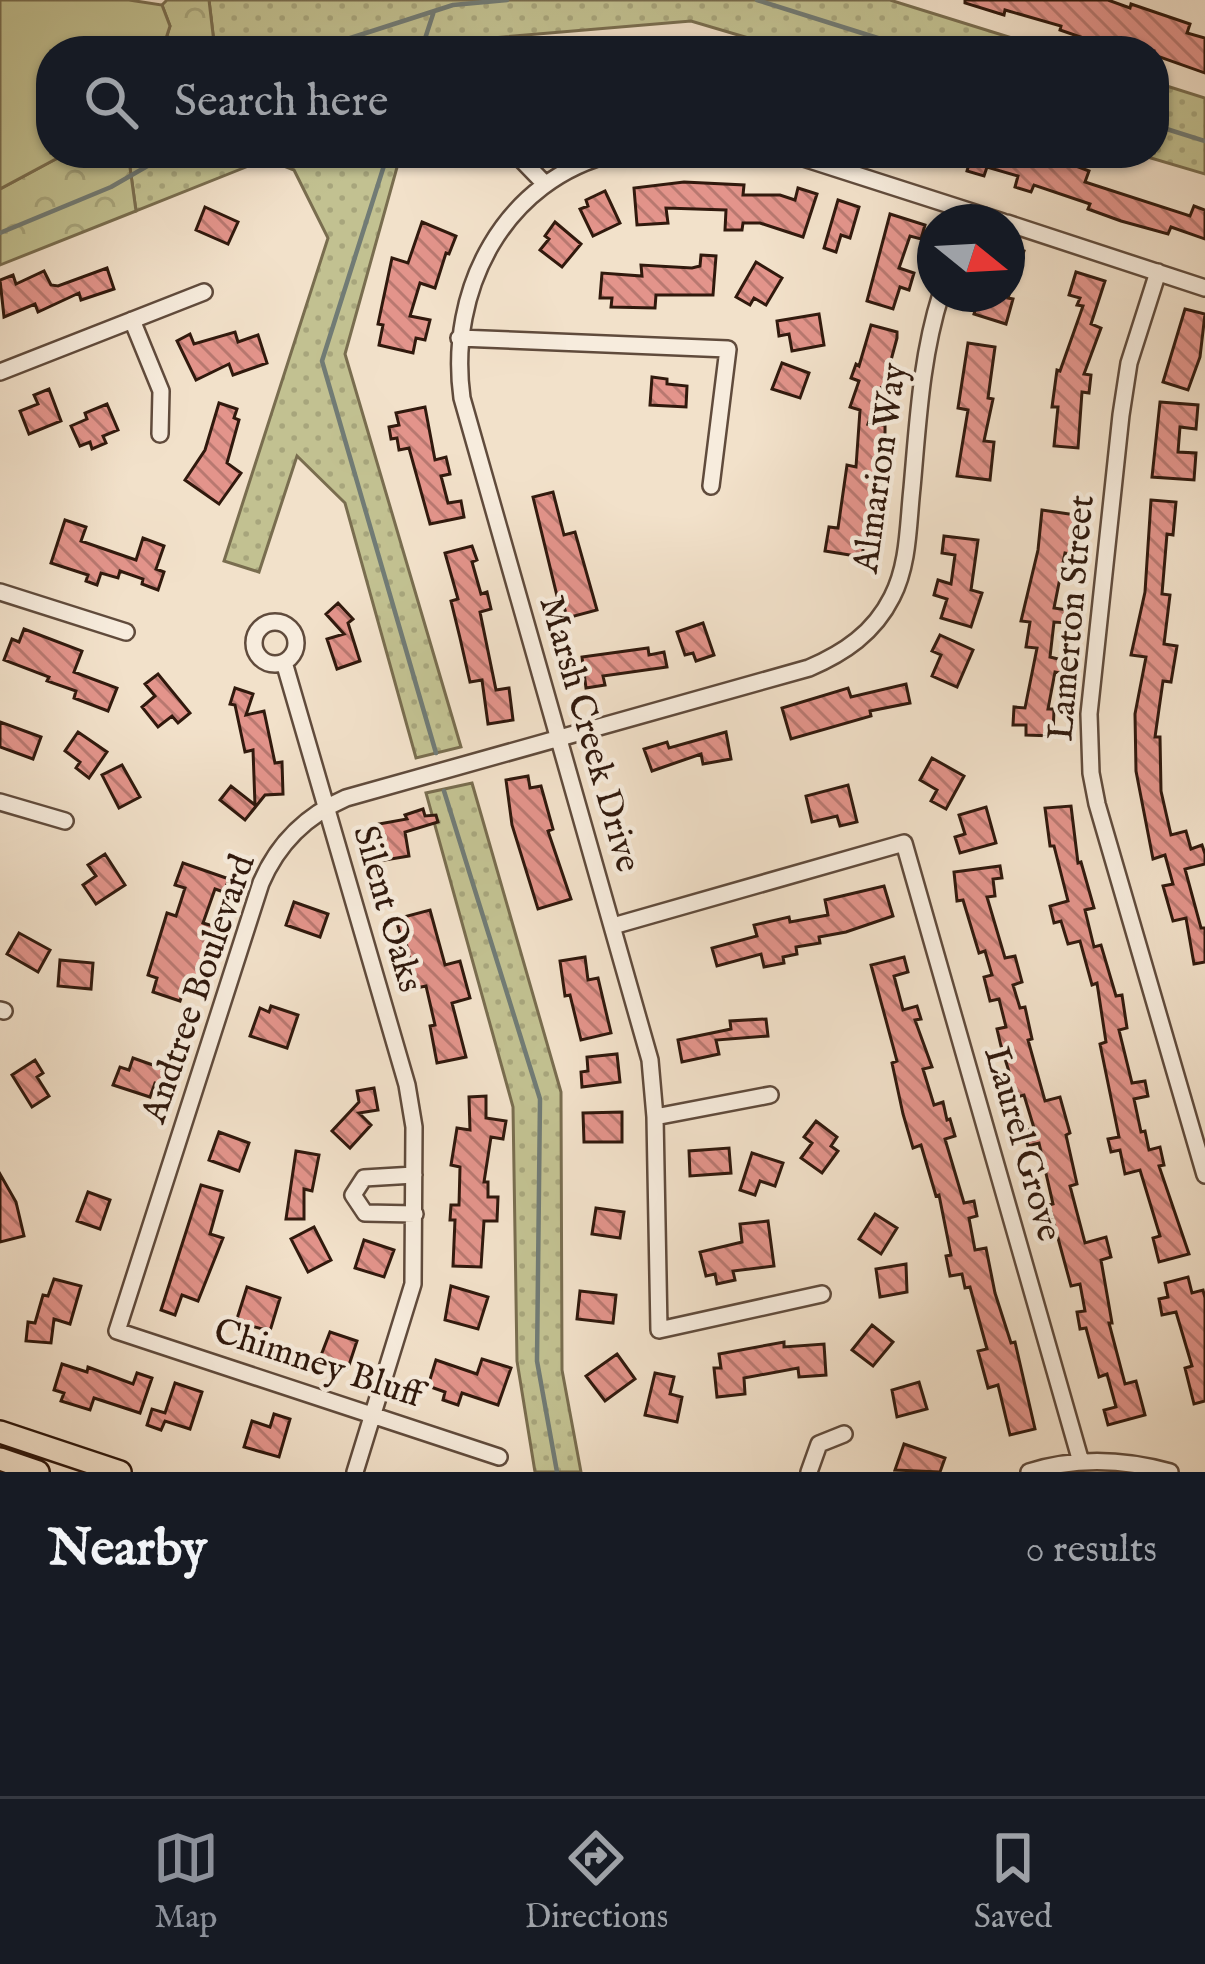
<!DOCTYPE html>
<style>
:root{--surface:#171b24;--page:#242831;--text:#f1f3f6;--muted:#9ea1a6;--line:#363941;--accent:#8c9099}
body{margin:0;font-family:"IM FELL English",serif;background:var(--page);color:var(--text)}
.compass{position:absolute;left:917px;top:204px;width:108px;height:108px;border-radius:50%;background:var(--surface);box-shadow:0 3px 9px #0004;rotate:108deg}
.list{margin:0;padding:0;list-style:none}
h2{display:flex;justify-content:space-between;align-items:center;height:156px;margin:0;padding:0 48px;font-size:51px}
h2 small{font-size:39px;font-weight:400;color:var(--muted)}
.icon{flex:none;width:66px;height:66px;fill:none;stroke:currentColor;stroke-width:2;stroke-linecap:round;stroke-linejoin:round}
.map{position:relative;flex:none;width:1205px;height:1472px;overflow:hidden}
.search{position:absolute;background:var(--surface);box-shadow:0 3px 9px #0004;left:36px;right:36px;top:36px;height:132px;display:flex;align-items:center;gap:30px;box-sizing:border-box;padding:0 42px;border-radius:48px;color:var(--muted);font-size:45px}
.sheet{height:324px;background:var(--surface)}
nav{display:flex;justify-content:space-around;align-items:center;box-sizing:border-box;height:168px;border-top:3px solid var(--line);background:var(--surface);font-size:33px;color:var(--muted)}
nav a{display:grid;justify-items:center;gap:6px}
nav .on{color:var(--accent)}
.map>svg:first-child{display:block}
.grass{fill:url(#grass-dots);stroke:#796d4f;stroke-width:3}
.forest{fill:url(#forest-crowns);stroke:#796d4f;stroke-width:3}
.green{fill:#c2c191;stroke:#796d4f;stroke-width:3}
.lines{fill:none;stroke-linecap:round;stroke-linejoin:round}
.stream{stroke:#717b75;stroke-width:4.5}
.building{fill:url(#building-back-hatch);stroke:#30190d;stroke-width:3}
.minor-casing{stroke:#604b3c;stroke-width:20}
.major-casing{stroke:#30190d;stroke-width:26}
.minor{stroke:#f7ecdd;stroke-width:15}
.major{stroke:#f2e1ca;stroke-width:21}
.labels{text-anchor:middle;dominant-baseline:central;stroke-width:9;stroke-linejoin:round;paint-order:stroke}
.street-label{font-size:36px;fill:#30190d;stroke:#f7ecdd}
</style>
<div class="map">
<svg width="1205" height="1472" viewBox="0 0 1205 1472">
<defs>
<pattern id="grass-dots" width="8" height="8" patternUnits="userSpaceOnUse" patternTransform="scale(3)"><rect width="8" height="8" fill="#c2c191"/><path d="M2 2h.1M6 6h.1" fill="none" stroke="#a7a57c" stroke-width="1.8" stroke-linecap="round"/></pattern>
<pattern id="forest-crowns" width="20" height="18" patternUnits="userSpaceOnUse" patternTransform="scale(3)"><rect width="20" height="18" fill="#c2c191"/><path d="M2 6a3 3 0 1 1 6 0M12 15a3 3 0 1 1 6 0" fill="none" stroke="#a7a57c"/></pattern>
<pattern id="building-back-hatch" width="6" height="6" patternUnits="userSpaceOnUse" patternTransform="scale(3)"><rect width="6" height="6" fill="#e3948b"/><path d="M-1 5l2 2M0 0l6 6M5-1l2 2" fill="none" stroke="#b87870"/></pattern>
</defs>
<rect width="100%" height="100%" fill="#f2e1ca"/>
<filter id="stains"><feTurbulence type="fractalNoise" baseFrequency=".00167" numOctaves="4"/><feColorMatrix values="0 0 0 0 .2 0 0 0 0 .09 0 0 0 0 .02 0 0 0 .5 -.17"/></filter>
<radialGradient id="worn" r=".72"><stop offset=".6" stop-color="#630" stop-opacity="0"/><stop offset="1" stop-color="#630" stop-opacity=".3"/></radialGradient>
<!-- grass -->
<path class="grass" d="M209,0H890L1054,51H792L691,21L433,43L430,51H215Z
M1154,82L1205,98V174L1134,153H1154Z
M128,153H401L345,354L461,747L416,758L345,503L297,456L259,572L224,561L328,238L294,170L266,159L136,211Z
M472,783L561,1092L562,1370L581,1472H535L517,1361L513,1107L426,793Z"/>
<!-- forest -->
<path class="forest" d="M167,0H209L215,51H162L170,26L162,5Z
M67,153H128L136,211L0,265V189Z"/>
<!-- green -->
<path class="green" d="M0,0H129L162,5L170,26L162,51H51V153H67L0,189Z"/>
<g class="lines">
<!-- stream -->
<path class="stream" d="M757,0L919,51
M310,51L453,5L507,0
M421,51L434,11
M1154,125L1205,141
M388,153L322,361L436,753
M0,233L111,187L170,153
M444,791L540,1099L537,1361L557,1472"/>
</g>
<!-- building -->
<path class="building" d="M965,0H1108L1130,8L1131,4L1190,24L1187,33L1205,38V73L1154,55V51H1121L1060,30L1061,26L1005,10L1004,15L965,3Z
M972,153H1043L1054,157L1062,153L1076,158L1073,165L1089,171L1085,182L1190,216L1194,206L1205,210V239L1171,227L1168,234L1121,221L1088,209L1090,204L1034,185L1031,192L1015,187L1018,176L987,167L984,176L967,171Z
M684,182L744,185L743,195H780L795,200L798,188L817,194L803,237L760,223H743L742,230H725L726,210L666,208L668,223L637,225L634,188Z
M605,191L620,223L593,236L580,209L588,206L586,200Z
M838,200L859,207L850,238L841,235L836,252L824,248Z
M205,207L238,222L228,244L196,230Z
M890,214L925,225L921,239L910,236L899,268L914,273L909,290L900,287L893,309L867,301Z
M422,222L456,236L449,254L446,253L435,288L420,283L410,316L430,320L425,340L416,338L413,353L379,345L383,325L378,324L392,258L408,263Z
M555,222L581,244L562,267L540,250L549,239L545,236Z
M1007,245L1024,251L1008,298L1013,299L1006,324L974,314L980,294H1008Z
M701,255L716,256L713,295H656L655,308L611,307L612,298H600L602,273L642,276L641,265L692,268L700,266Z
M756,262L782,278L766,305L754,298L750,305L736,297Z
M107,268L114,289L81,300L79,293L38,312L35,304L4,317L0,280L13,275L16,284L44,271L51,285L58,286Z
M1076,272L1105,281L1091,324L1101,328L1084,374L1091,375L1089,393L1082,392L1078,448L1054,446L1058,407H1052L1057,370L1060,371L1083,306L1077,305L1080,298L1069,295Z
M1185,309L1205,314L1200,357L1188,390L1163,382Z
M819,314L824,345L792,351L789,334L779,336L777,321Z
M871,325L897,332V338L887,375L894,378L890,391L881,388L868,424L885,425V437L880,436L877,471L883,472L873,520H877L874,537L865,536L862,557L825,551L829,527L838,528L847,465L856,467L860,410L850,407L859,381L851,378L856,364L859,366Z
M235,332L238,342L258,335L267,363L233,375L229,364L196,380L177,341L190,334L194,344Z
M968,343L995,347L988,398L993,399L984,441L994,442L990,480L957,476L968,410L958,408Z
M782,363L809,373L800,398L772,389Z
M652,377L667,379V384L687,386L686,407L650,405Z
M49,389L61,421L29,434L20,411L38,404L34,395Z
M1160,402L1198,405L1196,429L1180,427L1178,452L1196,453L1194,480L1152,477Z
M219,403L237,409L234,418L239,420L227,463L241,473L219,504L185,480L205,450Z
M107,404L118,430L103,436L106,443L92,449L90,442L80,446L71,426L87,419L85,413Z
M425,407L435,460L446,457L450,474L441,476L448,503L461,501L464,517L430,524L409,448L399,450L397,438L391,439L389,427L399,425L396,413Z
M553,492L564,535L575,532L597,610L567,618L563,602L559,604L533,497Z
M1151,500L1176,502L1173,535L1167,534L1162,594L1170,595L1164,644L1177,646L1171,682L1163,681L1155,737H1160L1161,791L1171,835L1186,831L1191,849L1202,845L1205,854V864L1185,869L1201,928H1205V962L1194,964L1186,918L1173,921L1163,886L1173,884L1165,855L1153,859L1136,771L1135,714L1146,657L1131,655L1145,592Z
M1042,510L1076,515L1070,554L1065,553L1054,608L1068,610L1067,623L1054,622L1050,657L1063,660L1060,673L1055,672L1048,709H1054L1053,736L1026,735V725H1013L1014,707L1025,708L1037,648L1026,647L1030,622L1021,621L1038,550Z
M65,520L86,527L81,541L136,560L143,538L164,546L156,569L164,572L158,590L142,584L143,579L120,571L118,578L101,573L97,585L86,581L88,575L51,563Z
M944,536L978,540L971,590L982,593L971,627L941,618L947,599L934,595L938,580L951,584L955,555L942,553Z
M472,546L477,560L472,562L481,594L487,592L491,609L480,612L496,690L509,688L513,720L488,724L482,680L470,682L460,638L451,601L458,599L445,553Z
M338,603L353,619L348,623L360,661L337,669L327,639L344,634L326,614Z
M703,623L714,655L696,661L693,653L685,655L677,632Z
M24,629L82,651L74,672L117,688L108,711L74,698L76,691L47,681L49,677L4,660L12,639L19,642Z
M940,635L973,650L957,687L932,676L941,655L932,651Z
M648,648L649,655L664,652L667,667L603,676L605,685L586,688L582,657Z
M158,674L190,713L178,723L172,716L158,727L142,707L155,696L145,684Z
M906,684L910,703L870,711L871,716L791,739L782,708L848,688L851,697Z
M235,688L253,694L246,715L264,711L275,763L282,762L283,794L265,795L245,820L220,800L231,786L255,805L253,750L245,752L235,705L230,704Z
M0,722L41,737L33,759L0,747Z
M78,732L107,752L89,778L76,768L80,762L65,751Z
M726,732L731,759L703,764L701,754L652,771L644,749L667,742L669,748Z
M932,758L964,776L946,809L931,801L937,790L920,780Z
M122,765L140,797L119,808L102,775Z
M528,776L530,788L541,786L553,829L548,831L571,899L538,909L512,825L506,780Z
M848,785L857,822L840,826L837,816L812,822L806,796Z
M1071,806L1078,863L1081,862L1094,908L1085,910L1094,947L1101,945L1116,996L1122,995L1127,1028L1119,1030L1132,1083L1145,1081L1148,1096L1134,1099L1141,1132L1145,1131L1149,1150L1160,1147L1164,1165L1159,1166L1189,1254L1159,1262L1153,1238L1160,1236L1140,1170L1125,1174L1120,1150L1111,1152L1108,1139L1119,1137L1100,1044L1106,1042L1097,983L1092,985L1080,941L1068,944L1061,921L1054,923L1050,906L1068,901L1054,846H1050L1045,808Z
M986,807L996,843L960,853L955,837L965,834L959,815Z
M423,809L425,816L436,815L438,822L405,832L409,856L379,861V824L407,819L405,815Z
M105,854L125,885L96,904L83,885L96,876L88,865Z
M183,863L229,879L224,892L215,889L203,923L213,926L201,968L195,985L186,982L180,1001L153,992L157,978L148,975L167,913L176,916L185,888L175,885Z
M1000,866L1002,878L993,879L995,896L987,897L1005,958L1015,956L1022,982L1013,985L1020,1008L1025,1007L1032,1039L1028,1040L1045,1101L1060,1097L1070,1133L1066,1135L1077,1184L1070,1186L1085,1243L1106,1237L1111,1257L1101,1260L1112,1323H1109L1125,1384L1136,1381L1145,1415L1108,1425L1104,1410L1116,1407L1107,1374L1099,1377L1086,1328L1080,1329L1077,1312L1085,1311L1080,1284L1071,1286L1049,1205L1053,1204L1039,1143L1028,1146L1024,1131L1034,1128L1024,1095L1017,1097L1001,1046L997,1029L1006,1027L999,999L990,1001L984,977L992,975L985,951L979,953L963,900L957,901L954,872Z
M884,886L893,916L846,932L819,937L820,943L796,947L797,954L783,957L784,963L764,967L761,954L717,966L712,948L757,936L754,925L789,917L790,922L828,915L825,900Z
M294,902L328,914L320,937L286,925Z
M430,910L445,965L460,961L470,998L452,1003L466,1057L437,1063L430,1026L435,1025L426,986L416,988L404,933L400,934L396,919Z
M19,933L50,950L38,972L7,954Z
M585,957L588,980L598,978L611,1033L581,1040L570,995L565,996L560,961Z
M904,957L908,972L894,976L903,1010L917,1006L921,1019L915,1020L932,1067L923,1069L934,1105L943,1102L947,1120L950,1119L955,1136L945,1139L964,1203L974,1201L977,1216L969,1218L975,1250L986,1248L995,1293L1011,1343L1015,1342L1035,1429L1010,1435L998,1385L988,1388L978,1351L987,1349L970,1287L965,1288L962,1274L950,1276L946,1256L951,1255L939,1195L936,1196L921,1145L913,1148L903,1114L892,1063L897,1061L871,965Z
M60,960L93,963L91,989L58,986Z
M271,1006L298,1015L287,1048L250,1036L260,1008L269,1012Z
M766,1019L768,1036L716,1040L719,1054L682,1062L678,1040L731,1029L730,1021Z
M617,1054L620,1082L582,1087L581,1072L588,1071L587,1057Z
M133,1058L167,1070L162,1085L155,1083L150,1097L113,1085L120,1067L129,1070Z
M35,1060L43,1073L37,1077L49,1096L32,1107L12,1075Z
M374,1088L378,1110L359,1113L371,1125L350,1148L332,1131L359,1102L357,1091Z
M486,1096V1118L506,1121L503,1139L491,1137L484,1182H488V1197H498L497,1221H484L481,1267L453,1266L455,1220H450L451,1205H459L460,1167L451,1165L457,1128L470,1130L469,1097Z
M622,1112V1142H584L583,1113Z
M816,1121L837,1137L831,1146L838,1151L822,1173L801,1158L812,1143L804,1137Z
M219,1132L249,1143L239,1171L209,1160Z
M729,1148L731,1173L690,1176L689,1151Z
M296,1151L319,1155L312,1191L304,1189V1219H286Z
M752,1153L783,1163L775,1186L760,1181L755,1195L740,1190Z
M0,1174L16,1202L24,1236L0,1242Z
M201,1185L222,1191L210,1234L223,1238L198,1301L182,1295L175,1315L161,1310Z
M88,1192L110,1200L100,1229L77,1221Z
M596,1208L624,1212L620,1238L592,1234Z
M875,1214L897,1228L881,1254L859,1239Z
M768,1221L774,1266L733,1271L735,1280L717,1284L715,1274L706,1276L700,1252L742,1242L740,1224Z
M314,1227L331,1260L308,1272L291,1239Z
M364,1240L394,1250L384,1277L355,1268Z
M906,1264L907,1292L880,1297L876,1269Z
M1188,1277L1192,1293L1203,1290L1205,1298V1401L1194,1404L1185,1368L1192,1366L1176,1312L1162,1315L1159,1299L1168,1297L1165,1283Z
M54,1279L81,1286L70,1324L54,1319L51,1343L26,1341L28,1322L35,1323L43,1295L48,1296Z
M451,1286L488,1297L478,1329L445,1320Z
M247,1287L280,1298L270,1331L236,1322Z
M580,1291L616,1295L613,1323L577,1319Z
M872,1325L893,1342L873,1366L852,1350Z
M330,1332L357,1341L348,1368L320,1358Z
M784,1342V1347L824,1344L826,1375L799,1377L798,1368L744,1378L745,1394L717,1397L714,1368H721L719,1354Z
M617,1354L635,1379L605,1401L586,1376Z
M482,1359L511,1368L498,1405L462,1393L458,1405L443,1400L445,1392L428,1386L436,1360L477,1374Z
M62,1364L87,1372L88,1367L133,1384L137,1373L152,1378L140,1413L94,1398L90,1410L61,1401L64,1393L54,1390Z
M655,1373L674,1377L670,1394L682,1397L677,1422L645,1415Z
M919,1382L927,1409L897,1417L892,1390Z
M175,1383L202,1392L190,1429L165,1421L161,1430L147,1425L152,1409L165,1413Z
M274,1414L290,1419L279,1457L244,1447L252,1421L270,1427Z
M904,1444L945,1458L940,1472L895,1470Z"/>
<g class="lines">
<!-- minor casing -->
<g class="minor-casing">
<path id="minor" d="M515,153L545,184
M615,153C504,179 447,290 462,398L650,1060L655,1117L659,1330L822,1294
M788,153L1003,222
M1007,223L1205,288
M1158,272L1129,363L1121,415L1089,714L1091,773L1097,804L1205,1175
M132,320L161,391L160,434
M459,338L728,349L711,486
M0,372L204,292
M0,592L126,632
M254 643a21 21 0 1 1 42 0a21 21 0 1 1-42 0Z
M284,662L407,1085L414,1127L413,1284L355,1472
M0,802L65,821
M613,926L904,843L1081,1462
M0,1010L4,1011
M655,1117L770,1095
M414,1175L364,1178L353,1195L365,1213L415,1214
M499,1457L117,1331L261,883C278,843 307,815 346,798L809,668C844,653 874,633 892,597C909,564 908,524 912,488C918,422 921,357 941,294
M809,1472L819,1444L844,1434
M1029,1472C1076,1457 1123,1459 1170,1472"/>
</g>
<!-- major casing -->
<g class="major-casing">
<path id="major" d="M0,1432L120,1472
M0,1459L38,1472"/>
</g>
<!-- minor -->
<use href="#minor" class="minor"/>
<!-- major -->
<use href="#major" class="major"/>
</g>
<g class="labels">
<!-- street labels -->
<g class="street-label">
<text transform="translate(881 468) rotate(-82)">Almarion Way</text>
<text transform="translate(1072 618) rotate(-85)">Lamerton Street</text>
<text transform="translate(589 734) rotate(74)">Marsh Creek Drive</text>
<text transform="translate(387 909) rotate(74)">Silent Oaks</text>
<text transform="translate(199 989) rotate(-71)">Andtree Boulevard</text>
<text transform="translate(1022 1144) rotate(74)">Laurel Grove</text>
<text transform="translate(318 1364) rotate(18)">Chimney Bluff</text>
</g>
</g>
<rect width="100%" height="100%" filter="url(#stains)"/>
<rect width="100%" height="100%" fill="url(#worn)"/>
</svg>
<svg class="compass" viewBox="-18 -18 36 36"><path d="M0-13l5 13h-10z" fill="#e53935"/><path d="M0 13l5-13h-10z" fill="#9ea1a6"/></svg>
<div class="search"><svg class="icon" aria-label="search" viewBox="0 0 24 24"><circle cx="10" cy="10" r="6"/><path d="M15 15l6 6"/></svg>Search here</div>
</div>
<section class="sheet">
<h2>Nearby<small>0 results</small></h2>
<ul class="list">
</ul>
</section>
<nav>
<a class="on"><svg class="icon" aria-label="map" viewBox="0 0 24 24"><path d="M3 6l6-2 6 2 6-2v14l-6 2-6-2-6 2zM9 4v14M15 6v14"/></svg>Map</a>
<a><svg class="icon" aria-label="directions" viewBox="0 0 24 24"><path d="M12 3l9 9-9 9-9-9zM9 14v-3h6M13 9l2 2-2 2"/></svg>Directions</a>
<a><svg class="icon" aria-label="saved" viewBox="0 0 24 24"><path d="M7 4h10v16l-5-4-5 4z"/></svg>Saved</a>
</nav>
